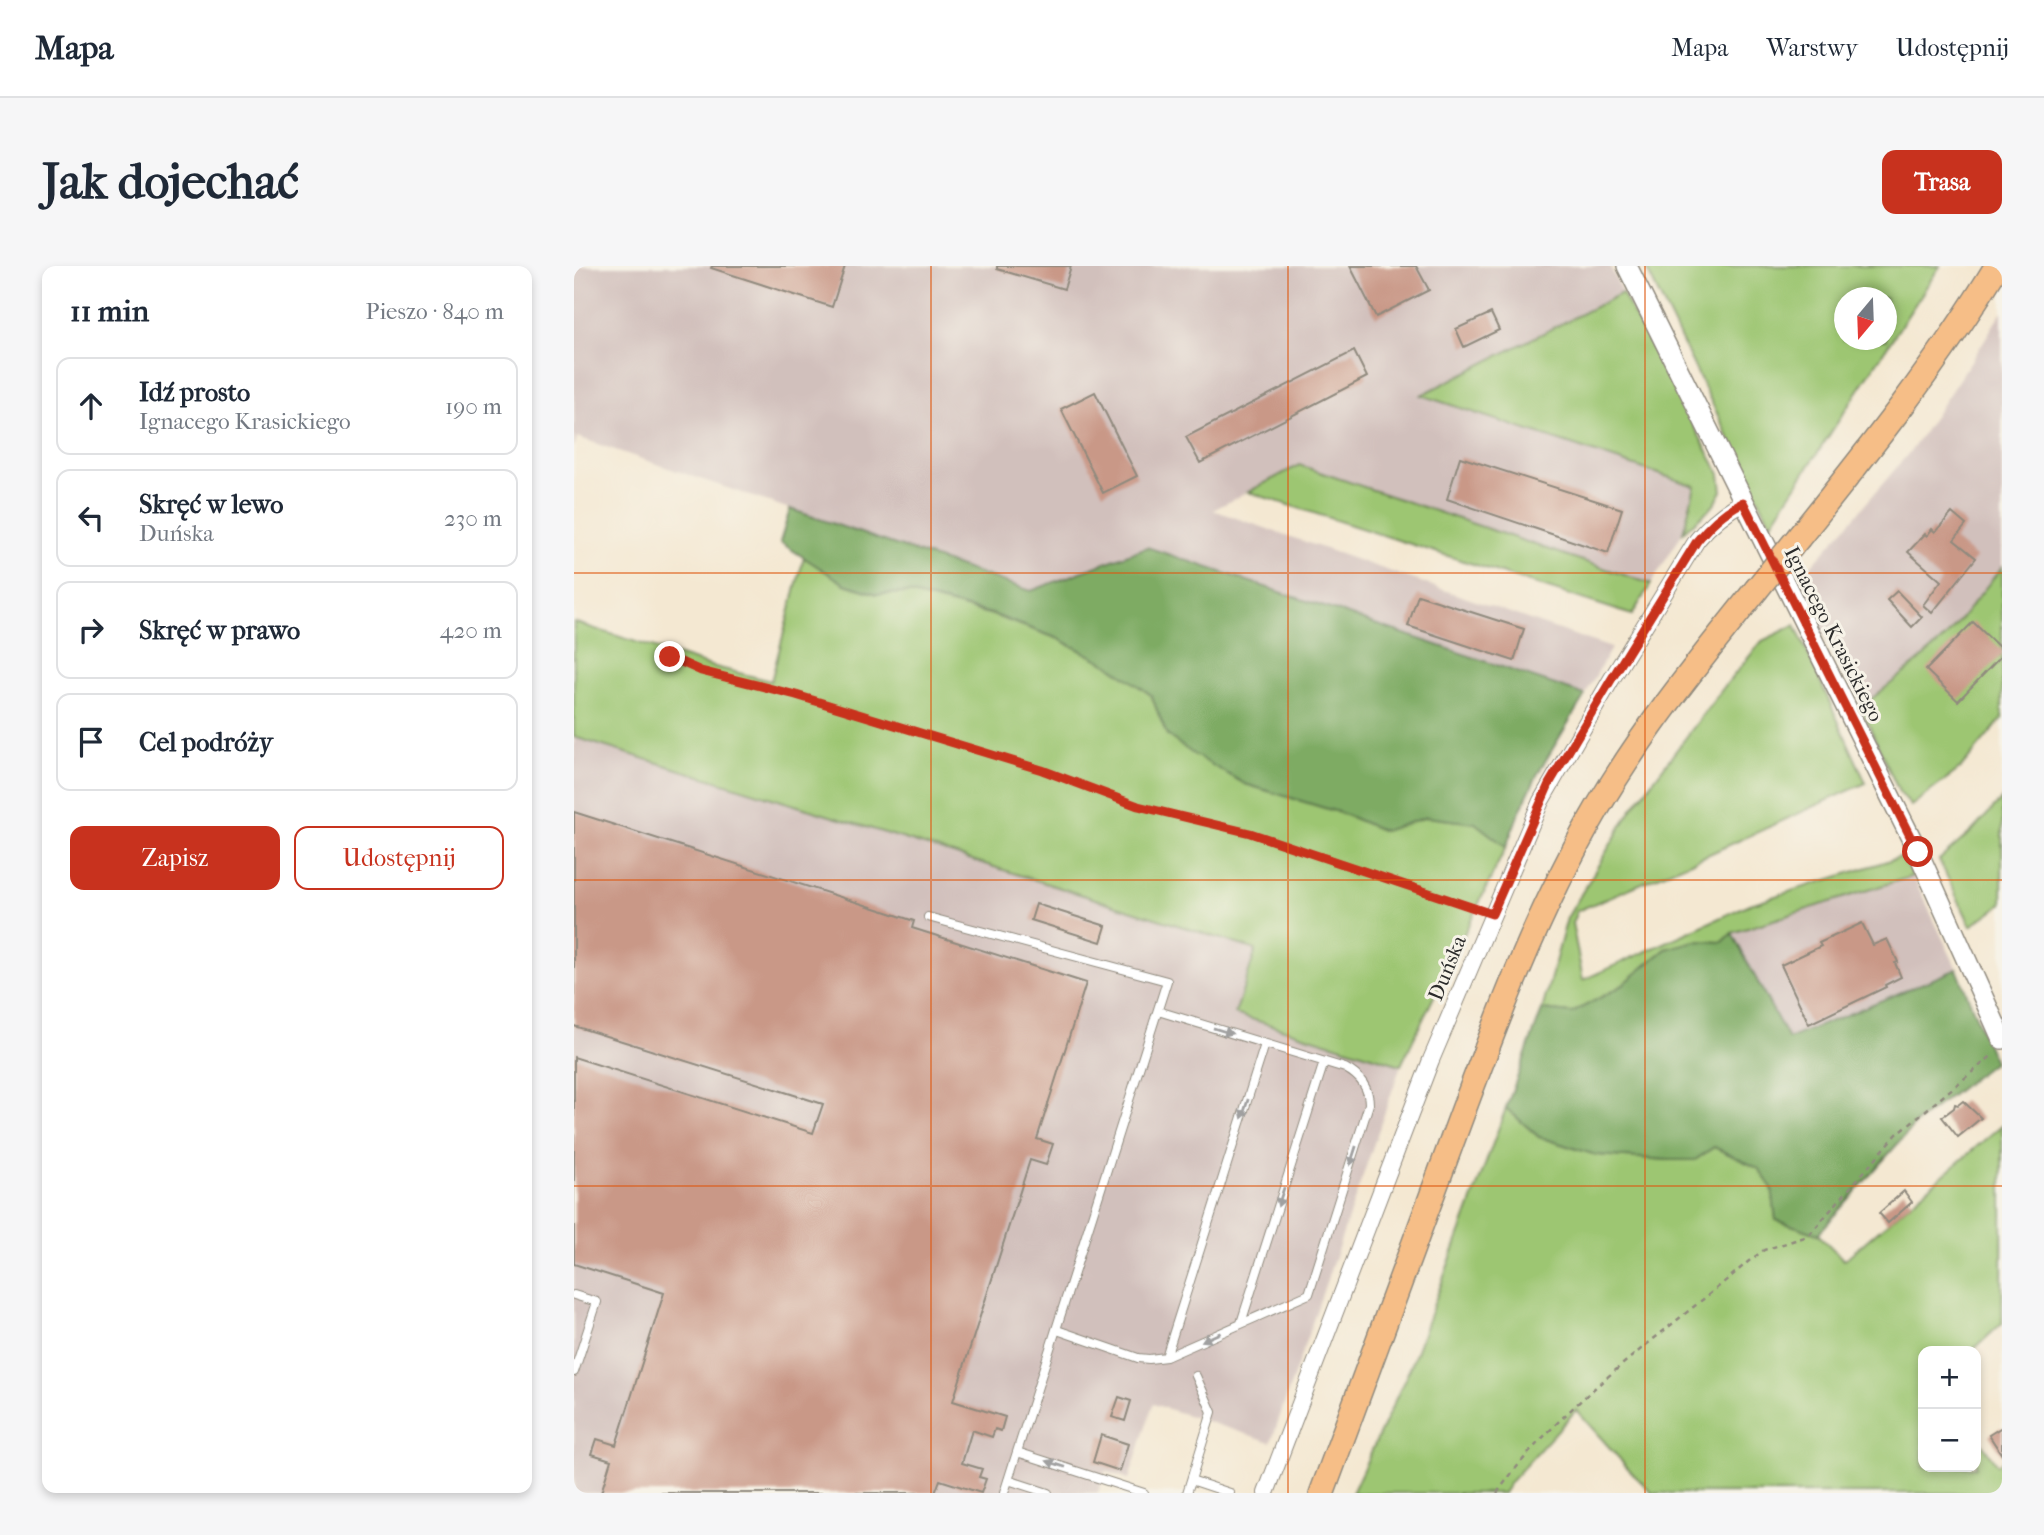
<!DOCTYPE html>
<html lang="pl">
<meta charset="utf-8">
<style>
:root{--surface:#fff;--page:#f6f6f7;--text:#1f2937;--muted:#747a83;--line:#e0e1e3;--accent:#c8321e}
body{margin:0;font-family:"IM FELL French Canon",serif;background:var(--page);color:var(--text)}
.controls{position:absolute;right:21px;bottom:21px;display:grid;overflow:hidden;border-radius:14px;box-shadow:0 4px 10px #0003}
.controls button{width:63px;height:63px;display:grid;place-items:center;padding:0;border:0;border-bottom:2px solid var(--line);background:var(--surface);color:var(--text);font:35px sans-serif}
.compass{position:absolute;left:1260px;top:21px;width:63px;height:63px;border-radius:50%;background:var(--surface);box-shadow:0 4px 10px #0003;rotate:199deg}
.stop{position:absolute;width:21px;height:21px;margin:-16px;border:5px solid #c8321e;border-radius:50%;background:#fff}
.stop.end{background:#c8321e;border-color:#fff;box-shadow:0 2px 7px #0008}
.list{margin:0;padding:0;list-style:none}
h2{display:flex;justify-content:space-between;align-items:center;height:91px;margin:0;padding:0 28px;font-size:30px}
h2 small{font-size:23px;font-weight:400;color:var(--muted)}
.list li{display:grid;grid-template-columns:46px 1fr auto;gap:21px;align-items:center;box-sizing:border-box;height:98px;margin:0 14px 14px;padding:0 14px;border:2px solid var(--line);border-radius:14px}
.list b{display:block;font-size:26px;white-space:nowrap}
.list p{margin:0;font-size:23px;white-space:nowrap;color:var(--muted)}
.list em{font-size:23px;font-style:normal;color:var(--muted)}
.actions{display:flex;gap:14px;padding:21px 28px}
.actions a{flex:1;padding:16px 0;border:2px solid var(--accent);border-radius:14px;text-align:center;font-size:24px;color:var(--accent)}
.actions .main{background:var(--accent);color:#fff}
.icon{flex:none;width:38px;height:38px;fill:none;stroke:currentColor;stroke-width:2;stroke-linecap:round;stroke-linejoin:round}
.map{position:relative;flex:none;width:1428px;height:1227px;overflow:hidden;border-radius:14px}
header{display:flex;align-items:center;gap:42px;box-sizing:border-box;height:98px;padding:0 35px;background:var(--surface);border-bottom:2px solid var(--line)}
header strong{font-size:33px}
nav{display:flex;gap:38px;margin-inline-start:auto;font-size:24px}
.intro{display:flex;align-items:center;justify-content:space-between;box-sizing:border-box;height:168px;padding:0 42px}
h1{margin:0;font-size:49px}
.button{padding:18px 32px;border-radius:14px;background:var(--accent);color:#fff;font-size:24px;font-weight:700}
main{display:flex;gap:42px;padding:0 42px}
aside{flex:1;background:var(--surface);border-radius:14px;box-shadow:0 4px 10px #0003}
.map>svg:first-child{display:block}
.industrial{fill:#d1c0bc}
.green{fill:#9dc672;stroke:#64784e;stroke-width:2;fill-rule:evenodd}
.forest{fill:#7eab64;stroke:#546b48;stroke-width:2}
.building{fill:#c99887}
.lines{fill:none;stroke-linecap:round;stroke-linejoin:round}
.service-casing{stroke:#908a7e;stroke-width:10}
.minor-casing{stroke:#908a7e;stroke-width:18}
.tertiary-casing{stroke:#908a7e;stroke-width:22}
.primary-casing{stroke:#908a7e;stroke-width:27}
.path{stroke:#908a7e;stroke-width:2.5;stroke-dasharray:5 5;stroke-linecap:butt}
.service{stroke:#fff;stroke-width:8}
.minor{stroke:#fff;stroke-width:16}
.tertiary{stroke:#fff;stroke-width:19}
.primary{stroke:#f6be87;stroke-width:24}
.primary-bridge-casing{stroke:#908a7e;stroke-width:27;stroke-linecap:butt}
.primary-bridge{stroke:#f6be87;stroke-width:24}
.oneway{fill:#a0a0a0}
.route{stroke:#c8321e;stroke-width:9}
.grid{fill:none;stroke:#df570e;stroke-width:2;stroke-opacity:0.55}
.labels{text-anchor:middle;dominant-baseline:central;stroke-width:6;stroke-linejoin:round;paint-order:stroke}
.street-label{font-size:21px;fill:#2b2b2b;stroke:#f7f3e8}
</style>
<header>
<strong>Mapa</strong>
<nav><a>Mapa</a><a>Warstwy</a><a>Udostępnij</a></nav>
</header>
<div class="intro"><h1>Jak dojechać</h1><a class="button">Trasa</a></div>
<main>
<aside>
<h2>11 min<small>Pieszo · 840 m</small></h2>
<ul class="list">
<li><svg class="icon" aria-label="ahead" viewBox="0 0 24 24"><path d="M12 20V5M6 11l6-6 6 6"/></svg><div><b>Idź prosto</b><p>Ignacego Krasickiego</p></div><em>190 m</em></li>
<li><svg class="icon" aria-label="left" viewBox="0 0 24 24"><path d="M17 20v-9H6M10 6l-5 5 5 5"/></svg><div><b>Skręć w lewo</b><p>Duńska</p></div><em>230 m</em></li>
<li><svg class="icon" aria-label="right" viewBox="0 0 24 24"><path d="M7 20v-9h11M14 6l5 5-5 5"/></svg><div><b>Skręć w prawo</b></div><em>420 m</em></li>
<li><svg class="icon" aria-label="arrive" viewBox="0 0 24 24"><path d="M6 21V4h12l-3 4 3 4H6"/></svg><div><b>Cel podróży</b></div></li>
</ul>
<div class="actions"><a class="main">Zapisz</a><a>Udostępnij</a></div>
</aside>
<div class="map">
<svg width="1428" height="1227" viewBox="0 0 1428 1227">
<rect width="100%" height="100%" fill="#f7f3e8"/>
<filter id="ink" filterUnits="userSpaceOnUse"><feTurbulence type="fractalNoise" baseFrequency=".0143" numOctaves="2"/><feDisplacementMap in="SourceGraphic" scale="14" xChannelSelector="R" yChannelSelector="G"/><feConvolveMatrix kernelMatrix="1 2 1 2 8 2 1 2 1" color-interpolation-filters="sRGB"/></filter>
<filter id="wash" filterUnits="userSpaceOnUse"><feTurbulence type="fractalNoise" baseFrequency=".00686" numOctaves="4" result="noise"/><feDisplacementMap in="SourceGraphic" scale="28" xChannelSelector="R" yChannelSelector="G"/><feGaussianBlur stdDeviation="1.57" result="paint"/><feColorMatrix in="noise" values="0 0 0 0 0 0 0 0 0 0 0 0 0 0 0 0 0 1.4 0 .05"/><feComposite in="paint" operator="in"/></filter>
<g filter="url(#wash)">
<rect width="100%" height="100%" fill="#f4e8d2"/>
<!-- industrial -->
<path class="industrial" d="M0,0H1036L1048,27L848,129L1121,220L1109,266L1077,318L725,199L639,244L1037,382L1011,429L573,281L457,325L3,171L0,183Z
M1428,45V301L1374,369L1344,396L1287,441L1222,317L1277,255L1339,182L1405,83Z
M0,471L376,587L682,684L661,748L827,799L697,1176L579,1138L555,1213L531,1205L524,1227H0Z
M1339,610L1383,703L1214,773L1158,667Z"/>
<!-- green -->
<path class="green" d="M1071,0H1366L1197,258ZM1270,32H1312V74H1270Z
M1048,27L1146,208L1148,225L1140,239L1109,266L1121,220L847,129Z
M725,199L1077,318L1058,349L674,226Z
M230,291L271,318L302,328L334,327L418,349L485,373L535,399L577,429L593,469L671,518L767,547L809,565L852,551L902,557L932,581L827,799L661,748L682,684L376,587L0,471V356L137,400L197,415Z
M1428,301V453L1387,502L1337,540L1325,526L1287,441L1344,396L1374,369Z
M1221,359L1292,517L1133,589L1003,645L998,657L1009,714L1176,638L1326,591L1339,610L1158,667L1149,676L1121,675L1092,683L1046,721L998,747L968,744L993,652L1057,544L1150,421L1188,375Z
M1428,533V638L1397,660L1365,594L1397,566Z
M932,842L965,871L1022,889L1094,894H1121L1140,881L1184,902L1198,922L1202,954L1244,968L1270,994L1428,859V1057L1398,1085H1349V1201H1402V1169L1423,1199L1428,1195V1227H1079L1061,1210L1002,1144L937,1215L929,1227H778L837,1100Z"/>
<!-- forest -->
<path class="forest" d="M216,243L457,325L573,281L1011,429L963,509L945,547L932,581L901,557L852,551L810,565L767,547L671,518L619,488L593,469L577,429L535,399L485,373L418,348L334,327L303,328L271,318L206,276Z
M1158,667L1214,773L1383,703L1420,796L1343,856L1244,968L1202,954L1198,922L1184,902L1140,881L1121,894H1094L1022,889L965,871L932,842L968,744L998,747L1046,721L1092,683L1121,675L1149,676Z"/>
<g id="blocks">
<!-- building -->
<path class="building" d="M138,0H271L258,41L137,2Z
M423,0H497L490,23L423,3Z
M776,0H842L855,24L802,51Z
M917,47L925,64L890,81L882,63Z
M780,85L793,111L626,197L612,171Z
M521,126L563,210L529,227L487,143Z
M886,191L1048,243L1034,287L873,233Z
M1378,247L1392,259L1380,274L1402,292L1358,347L1349,339L1367,315L1334,286L1351,268L1353,270L1358,263L1361,266Z
M1323,325L1348,351L1338,361L1313,334Z
M844,329L950,363L940,395L834,360Z
M1399,356L1428,384V389L1384,435L1352,404Z
M0,546L310,645L340,655L338,662L512,717L463,873L479,878L472,899L456,894L379,1135L431,1151L427,1165L421,1163L418,1171L398,1164L388,1197L408,1203L405,1211L412,1213L407,1227L366,1214L361,1227H27L37,1194L18,1188L23,1173L42,1179L90,1027L0,998V791L239,867L249,838L0,760Z
M462,638L532,660L527,676L457,654Z
M1288,657L1299,679L1313,673L1324,696L1321,697L1327,711L1311,719L1312,721L1235,758L1207,699L1247,680L1245,677Z
M1389,835L1407,852L1384,871L1368,851L1380,842L1381,838L1384,839Z
M1330,925L1338,936L1314,957L1305,947Z
M545,1131L557,1135L551,1155L538,1151Z
M1428,1161V1189L1415,1169Z
M527,1169L554,1178L546,1205L519,1196Z"/>
</g>
</g>
<g filter="url(#ink)">
<use href="#blocks" fill-opacity="0" stroke="#908a7e" stroke-width="2"/>
<g class="lines">
<!-- service casing -->
<g class="service-casing">
<path id="service" d="M354,651L593,715L443,1186
M0,1029L23,1036L0,1106
M667,1057L750,796
M483,1064L564,1092L575,1093L592,1091L735,1028L795,838C795,821 786,810 771,802L584,745
M592,1091L691,778
M434,1214L474,1227
M617,1214L656,1227
M430,1227L443,1186L570,1227
M613,1227L638,1146L622,1110"/>
</g>
<!-- minor casing -->
<g class="minor-casing">
<path id="minor" d="M692,1227L857,794L967,535L1037,414L1123,274C1137,257 1150,246 1169,236"/>
</g>
<!-- tertiary casing -->
<g class="tertiary-casing">
<path id="tertiary" d="M1053,0L1344,586L1428,773"/>
</g>
<!-- primary casing -->
<g class="primary-casing">
<path id="primary" d="M1225,271C1295,184 1365,96 1423,0
M748,1227C791,1110 835,992 878,875C920,761 962,647 1024,541C1069,464 1126,394 1182,324"/>
</g>
<!-- path -->
<path class="path" d="M96,391L127,405L222,429L468,504L564,540L676,567L905,643
M923,1227C987,1136 1092,1067 1175,995L1190,984L1234,970L1323,868L1420,788"/>
<!-- service -->
<use href="#service" class="service"/>
<!-- minor -->
<use href="#minor" class="minor"/>
<!-- tertiary -->
<use href="#tertiary" class="tertiary"/>
<!-- primary -->
<use href="#primary" class="primary"/>
<!-- primary-bridge casing -->
<g class="primary-bridge-casing">
<path id="primary-bridge" d="M1182,324L1225,271"/>
</g>
<!-- primary-bridge -->
<use href="#primary-bridge" class="primary-bridge"/>
</g>
<!-- one-way arrows -->
<defs><path id="oneway-solid" d="M-6-.8H1V-3.2L6.5 0L1 3.2V.8H-6Z" transform="scale(1.75)"/></defs>
<g class="oneway">
<use href="#oneway-solid" transform="translate(649 765) rotate(17)"/>
<use href="#oneway-solid" transform="translate(671 843) rotate(108)"/>
<use href="#oneway-solid" transform="translate(779 890) rotate(108)"/>
<use href="#oneway-solid" transform="translate(707 931) rotate(108)"/>
<use href="#oneway-solid" transform="translate(637 1071) rotate(156)"/>
<use href="#oneway-solid" transform="translate(482 1198) rotate(-162)"/>
</g>
</g>
<g class="lines" filter="url(#ink)">
<!-- route -->
<path class="route" d="M96,391L127,405L222,429L468,504L564,540L676,567L918,648L975,518L1037,414L1123,275C1137,257 1150,246 1169,236L1344,586"/>
</g>
<!-- grid -->
<path class="grid" d="M357,0V1227M714,0V1227M1071,0V1227M0,307H1428M0,614H1428M0,920H1428"/>
<g class="labels">
<!-- street labels -->
<g class="street-label">
<text transform="translate(1260 368) rotate(63)">Ignacego Krasickiego</text>
<text transform="translate(873 702) rotate(-68)">Duńska</text>
</g>
</g>
</svg>
<div class="controls">
<button>+</button>
<button>−</button>
</div>
<svg class="compass" viewBox="-18 -18 36 36"><path d="M0-13l5 13h-10z" fill="#e53935"/><path d="M0 13l5-13h-10z" fill="#747a83"/></svg>
<div class="stop" style="left:1344px;top:586px"></div>
<div class="stop end" style="left:96px;top:391px"></div>
</div>
</main>
